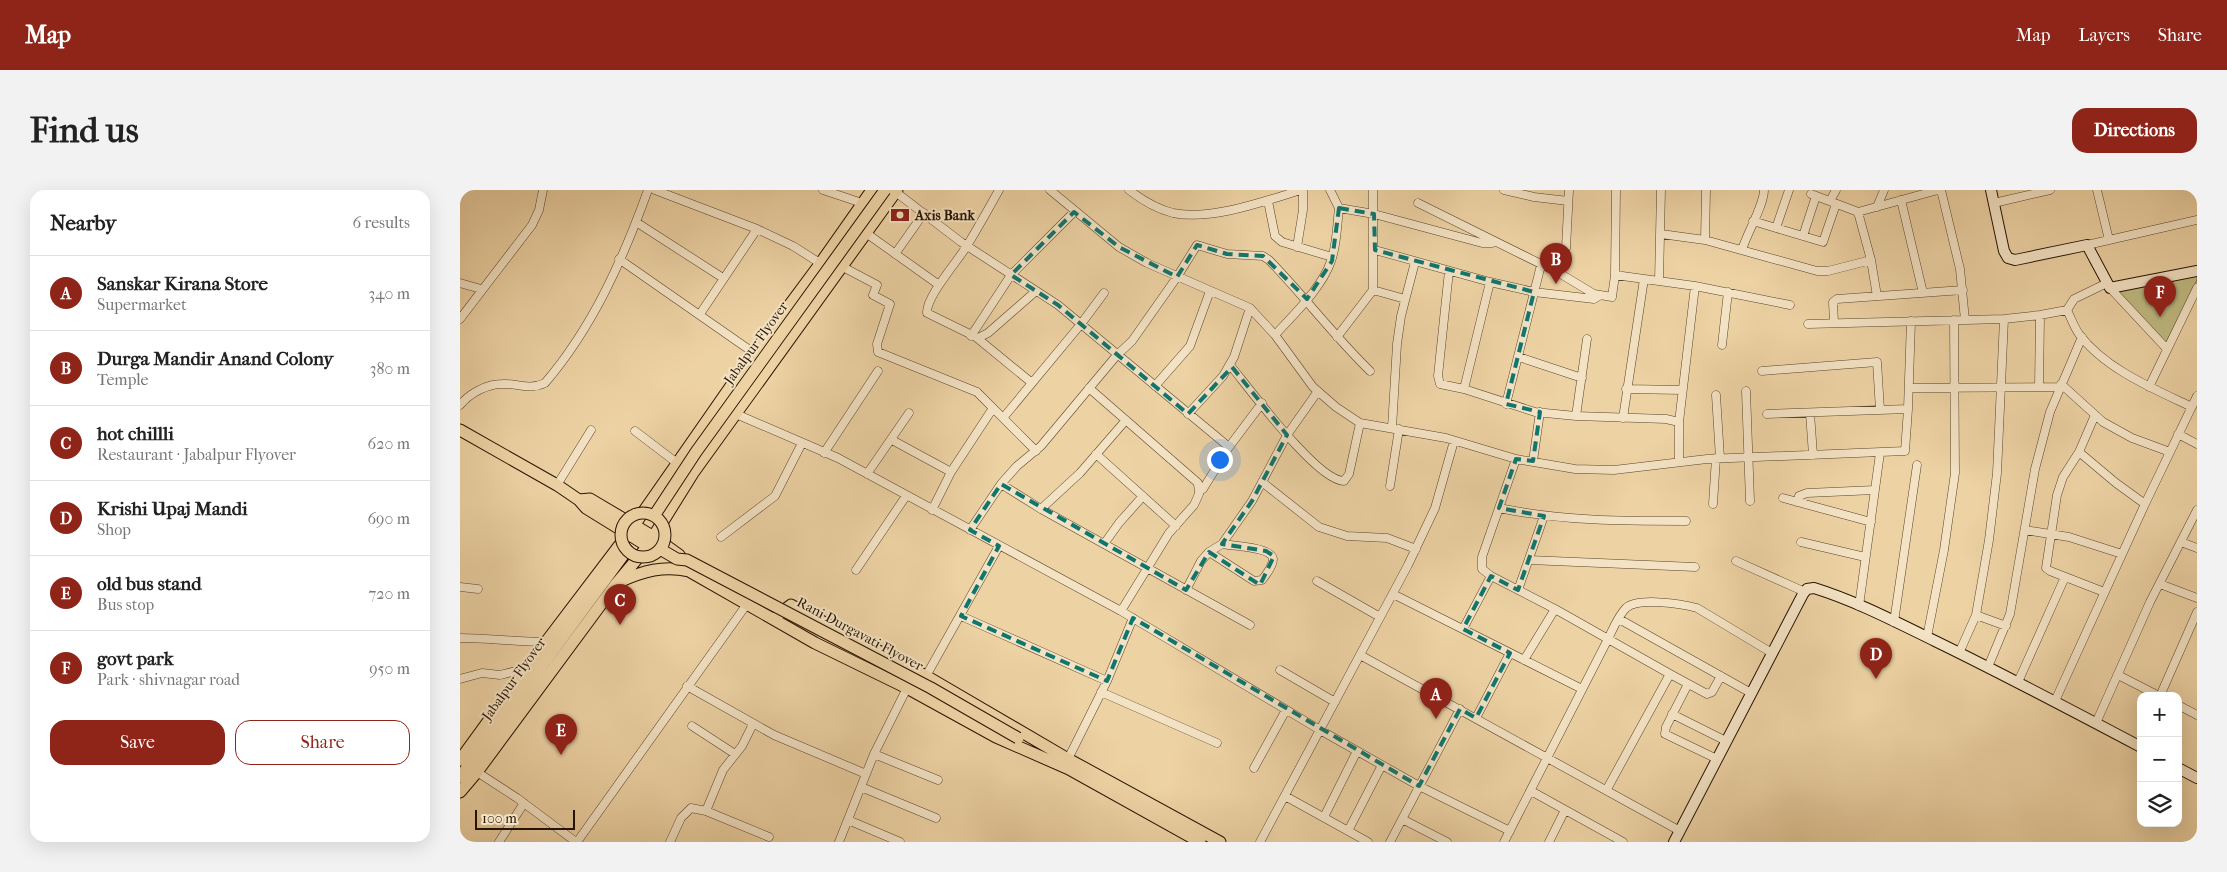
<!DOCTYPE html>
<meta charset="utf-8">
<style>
:root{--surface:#fff;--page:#f2f2f2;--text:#222;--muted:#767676;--line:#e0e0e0;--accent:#8f2418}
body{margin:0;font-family:"IM FELL French Canon",serif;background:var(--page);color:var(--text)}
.controls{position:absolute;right:15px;bottom:15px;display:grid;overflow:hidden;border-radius:10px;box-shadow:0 5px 20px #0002}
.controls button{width:45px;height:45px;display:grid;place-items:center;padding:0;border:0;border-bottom:1px solid var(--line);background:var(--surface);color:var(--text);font:25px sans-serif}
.scale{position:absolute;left:15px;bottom:12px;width:100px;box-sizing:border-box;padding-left:5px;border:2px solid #271401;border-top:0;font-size:14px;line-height:18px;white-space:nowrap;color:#271401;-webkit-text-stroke:4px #f3e2c4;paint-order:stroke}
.you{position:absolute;left:759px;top:269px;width:18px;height:18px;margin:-12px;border:4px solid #fff;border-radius:50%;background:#1a73e8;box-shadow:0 0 0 8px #1a73e833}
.badge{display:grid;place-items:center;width:32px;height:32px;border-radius:50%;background:var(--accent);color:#fff;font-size:16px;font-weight:700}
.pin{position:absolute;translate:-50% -41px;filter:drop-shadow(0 1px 2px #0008)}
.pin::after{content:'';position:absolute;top:26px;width:18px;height:15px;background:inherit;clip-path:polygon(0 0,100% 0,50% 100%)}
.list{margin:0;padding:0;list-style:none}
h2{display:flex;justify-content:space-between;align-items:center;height:65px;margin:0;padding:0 20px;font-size:21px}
h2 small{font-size:16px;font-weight:400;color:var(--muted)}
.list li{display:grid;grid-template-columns:32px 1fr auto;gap:15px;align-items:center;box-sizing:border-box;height:75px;padding:0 20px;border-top:1px solid var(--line)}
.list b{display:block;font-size:19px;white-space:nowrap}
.list p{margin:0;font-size:16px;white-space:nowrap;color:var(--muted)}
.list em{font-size:16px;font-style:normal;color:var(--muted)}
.actions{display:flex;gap:10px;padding:15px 20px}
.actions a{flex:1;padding:11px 0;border:1px solid var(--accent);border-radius:15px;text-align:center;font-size:18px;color:var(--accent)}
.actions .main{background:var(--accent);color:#fff}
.icon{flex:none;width:28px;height:28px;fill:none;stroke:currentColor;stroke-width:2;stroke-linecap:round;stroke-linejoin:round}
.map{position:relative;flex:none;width:1737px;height:652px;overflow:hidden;border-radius:15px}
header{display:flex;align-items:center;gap:30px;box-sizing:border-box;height:70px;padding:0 25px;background:var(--accent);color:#fff}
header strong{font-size:24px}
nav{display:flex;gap:28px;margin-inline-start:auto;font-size:18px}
.intro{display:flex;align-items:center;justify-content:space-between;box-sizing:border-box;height:120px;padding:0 30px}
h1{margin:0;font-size:35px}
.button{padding:12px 22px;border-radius:15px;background:var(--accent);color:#fff;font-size:18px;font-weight:700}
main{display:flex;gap:30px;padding:0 30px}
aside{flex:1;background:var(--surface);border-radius:15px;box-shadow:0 5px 20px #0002}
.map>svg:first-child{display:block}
.green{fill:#bfba81;stroke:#736741}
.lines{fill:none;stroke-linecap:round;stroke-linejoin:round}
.street-casing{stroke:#58442a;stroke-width:9}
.secondary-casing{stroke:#271401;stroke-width:12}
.primary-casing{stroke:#271401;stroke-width:13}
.street{stroke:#f3e2c4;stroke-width:8}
.secondary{stroke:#f3e2c4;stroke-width:10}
.primary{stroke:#edd2a4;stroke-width:11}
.primary-bridge-casing{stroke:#271401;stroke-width:13;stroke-linecap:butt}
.primary-bridge{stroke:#edd2a4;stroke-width:11}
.marked{fill:none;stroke:#0f766e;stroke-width:4;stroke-dasharray:10 6;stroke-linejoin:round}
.labels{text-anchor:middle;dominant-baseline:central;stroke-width:4;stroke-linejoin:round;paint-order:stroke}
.poi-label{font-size:14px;font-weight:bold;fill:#271401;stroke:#f3e2c4;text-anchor:start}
.street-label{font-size:14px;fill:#271401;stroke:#f3e2c4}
</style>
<header>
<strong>Map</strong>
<nav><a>Map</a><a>Layers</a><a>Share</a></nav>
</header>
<div class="intro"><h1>Find us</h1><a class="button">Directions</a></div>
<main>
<aside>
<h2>Nearby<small>6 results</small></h2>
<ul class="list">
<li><span class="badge">A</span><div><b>Sanskar Kirana Store</b><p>Supermarket</p></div><em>340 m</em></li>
<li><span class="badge">B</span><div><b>Durga Mandir Anand Colony</b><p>Temple</p></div><em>380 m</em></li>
<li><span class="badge">C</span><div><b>hot chillli</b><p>Restaurant · Jabalpur Flyover</p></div><em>620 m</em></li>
<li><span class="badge">D</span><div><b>Krishi Upaj Mandi</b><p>Shop</p></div><em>690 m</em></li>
<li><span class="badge">E</span><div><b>old bus stand</b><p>Bus stop</p></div><em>720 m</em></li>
<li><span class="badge">F</span><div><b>govt park</b><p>Park · shivnagar road</p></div><em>950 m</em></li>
</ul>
<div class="actions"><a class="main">Save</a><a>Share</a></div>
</aside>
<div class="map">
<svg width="1737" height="652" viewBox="0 0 1737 652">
<rect width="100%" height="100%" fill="#edd2a4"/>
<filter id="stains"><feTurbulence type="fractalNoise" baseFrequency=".004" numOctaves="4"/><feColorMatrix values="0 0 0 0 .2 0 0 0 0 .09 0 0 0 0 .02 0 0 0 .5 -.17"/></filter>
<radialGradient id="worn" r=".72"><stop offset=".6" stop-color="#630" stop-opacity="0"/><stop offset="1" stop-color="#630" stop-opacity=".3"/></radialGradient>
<!-- green -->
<path class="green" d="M1737,86V90L1706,153L1654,101Z"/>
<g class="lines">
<!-- street casing -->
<g class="street-casing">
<path id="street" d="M195,0L297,39L333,56L363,75
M363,0L402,13
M433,0L501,52L598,115L769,257
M539,0C529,18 519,36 508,54C499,70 466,106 467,123L518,148L528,143L576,101
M590,0L659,57L687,73L790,118L815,145L853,197L876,217L900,233L986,248L1056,269L1115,279L1154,280L1247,269L1445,261L1448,219L1451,131
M669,0C682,10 697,19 713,23C751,31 805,11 841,0
M870,0L879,18
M1044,0L1074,7L1108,11
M1481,0L1500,79L1505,130
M1637,0L1649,50
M1351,4L1398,22L1478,0
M1441,10L1463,103
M808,11L815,46L822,52L872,67
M1370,11L1376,0
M958,13L1099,83L1134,104L1152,107L1155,85L1156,0
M1534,13L1590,0
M1417,17L1424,0
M1398,22L1411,70L1417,106
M1293,31L1316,38L1329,0
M176,32L263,88
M1316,38L1363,52L1376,14
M406,43L479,95
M1201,44L1245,50L1357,81H1368L1411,70
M1343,46L1356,6
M1245,50L1246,0
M1627,55L1737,30
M837,57L843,20V0
M915,60L1030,92L1074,102L1134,109L1139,106
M1282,60C1287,43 1304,15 1304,0
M435,64L464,23
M159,69L294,163
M381,76L417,95L413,105L430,114L417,154L418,162L517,202L576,261
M989,81L978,186L980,194L1004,199L1075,222L1116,226L1206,229L1219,232
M1099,83L1106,58L1109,0
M1155,85L1235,96L1330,115
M1199,91L1201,0
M0,93L21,99
M1647,93L1614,109L1607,120C1611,128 1614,137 1619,144C1645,179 1694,199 1732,217
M1650,98L1707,159
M913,100L945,109
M240,124L297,39
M0,129L72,35L79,20L83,0
M1374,133L1373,112L1377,109L1503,100
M1348,134L1544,129L1580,125L1607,120
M815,145C833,125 862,98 871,71C877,55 877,35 879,18L914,24L1022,53H1032
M511,146L551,85L614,22
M877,147L913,100V0
M517,148L572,193
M1262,155L1268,102
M1059,167L1122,188
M770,175C789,198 857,291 884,291L889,284L900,233
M1302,181L1417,172L1420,220
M1601,194L1643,232L1672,248L1710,262
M695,196L730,156L750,101
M1579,197L1580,125
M1689,197L1737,98
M629,198L738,293L739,304L734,315L709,343L661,421
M1449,198L1600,197
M1004,199L1030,92
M1166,199L1222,200
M1286,201L1290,311
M1256,205L1260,268
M1046,214L1081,75
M0,215C10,203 27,194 42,194C60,193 67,201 85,193C133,137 163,69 188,0
M1350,223L1353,265
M276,224L378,268L661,421L860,540L959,596L1050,641
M728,224L763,186L774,167L790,118
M1307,224L1448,219
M1635,225L1619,262L1603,287L1597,305L1586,378L1590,381L1644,402
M1116,226L1127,149
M543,228L621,134L644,103
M1163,228L1184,89
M932,238L937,154L941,126L955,72
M175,241L217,273
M1718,244L1737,254
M432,250L491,282
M1619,262L1656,293L1685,314
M364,263L418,181
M636,264L716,336
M1073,271L1080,222
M1219,272V232L1235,96
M407,284L449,223
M802,292L859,337L887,346L927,348L956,359
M541,294L581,319L790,435
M97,295L131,240
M930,296L939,239
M743,299L769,257L802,213
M1323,308L1411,332
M1337,312L1339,306L1347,303L1415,300
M1253,314L1256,268
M1039,318C1101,331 1164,331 1226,331
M581,319L620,283L666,230
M472,320L491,282L533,218
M510,340L541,294L557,276L581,256L657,165L672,151L717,87L737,55L767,64L803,66L809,70C844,106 874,146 910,181
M1565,340L1609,347L1662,364
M261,347L315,306L342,253
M1341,352L1405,367
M1721,352L1737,358
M644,354L659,333L683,306
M749,362L794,391L802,390C806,385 813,376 813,369C812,357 772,356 762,354
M1069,370L1235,377
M1276,371L1345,402
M396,380L446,306
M1031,386L1022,379V367L1056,269
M857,391L920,427
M1700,394L1737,408
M0,397L18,399
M726,400L741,371L749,362L762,354L792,311L827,245L858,201
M1058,400L1084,326
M933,404L1122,499
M1399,416L1420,263
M1516,425L1546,436
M501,426L647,491
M1159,429L1291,503
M1434,432L1457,275
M1003,439L1031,386L1095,419L1210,484L1147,599
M1467,447L1484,360L1495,283L1494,130
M0,448C30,448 56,452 86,452
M1499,463L1516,425L1529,350L1537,283L1544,129
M900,465L1220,641
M1064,470L1095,419
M1528,477L1550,424L1575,279L1590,222L1622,147
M820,480L875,512
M1210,484L1247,504L1252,502L1261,486
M1658,485L1699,506
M466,486L539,356
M0,489L22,483L40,485L68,478
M1558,492L1605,387
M1228,494L1206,537L1205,544L1257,569
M227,496L314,545L406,584
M641,502L757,553
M1700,506L1737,422
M1595,511L1685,314L1737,206
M1718,515L1737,525
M1212,524L1266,551
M1016,528L1050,463
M1636,533L1690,412L1737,320
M232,536L275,564
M414,564L478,590
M608,569L647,491L673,428
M794,578L826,520
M17,582L57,608L116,652
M401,597L476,628
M1071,601L1163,652
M825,606L908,652
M246,621L263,580L282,556L293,534
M864,627L897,561
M942,629L987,652
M388,630L440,652
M888,641L922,575
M39,652L64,613
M117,652L287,414
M210,652L221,628L231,618L246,621L309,647
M379,652L414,564L448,496
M800,652L948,375L975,318L994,251
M930,652L1000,519
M1044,652L1148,449C1153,439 1158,426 1166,418C1178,407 1222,414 1237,418L1312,463
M1089,652L1105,620"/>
</g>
<!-- secondary casing -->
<g class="secondary-casing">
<path id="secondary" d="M1531,0L1544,61L1548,68L1555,70L1627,55L1650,98L1737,81
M1718,578L1737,588
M1214,652L1343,404L1347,399L1354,398C1396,411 1436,432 1475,451C1545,485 1613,521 1681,557"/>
</g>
<!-- primary casing -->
<g class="primary-casing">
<path id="primary" d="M0,240L97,295L119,310L126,318L194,360
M119,310L130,309L194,347L219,365L229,381L355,453L447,498L536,547L609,579L740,652
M159,392C183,381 204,375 229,381
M318,425L331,415L466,486L608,569L760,652
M0,570L86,452L168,344L294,163L360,74L412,0
M0,587L167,360
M0,602L17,582L156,394L187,357L233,283L437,0"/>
</g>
<!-- street -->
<use href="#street" class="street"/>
<!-- secondary -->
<use href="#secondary" class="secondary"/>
<!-- primary -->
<use href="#primary" class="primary"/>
<!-- primary-bridge casing -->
<g class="primary-bridge-casing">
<path id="primary-bridge" d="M161 345a22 22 0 1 1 44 0a22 22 0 1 1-44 0Z
M194,326L236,262L425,0
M200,359L217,369L227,370L471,498L558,548"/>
</g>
<!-- primary-bridge -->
<use href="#primary-bridge" class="primary-bridge"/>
</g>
<!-- marked area -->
<path class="marked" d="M879,18L914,24L915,60L1074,102L1046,214L1080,222L1073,271L1056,269L1039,318L1084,326L1058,400L1031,386L1003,439L1050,463L1016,528L1000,519L959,596L673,428L647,491L501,426L539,356L510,340L541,294L726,400L749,362L800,395L814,366L806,361L762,354L792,311L827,245L772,177L728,224L598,115L551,85L614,22L659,57L717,87L737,55L767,64L803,66L847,109L872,71Z"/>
<!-- icons -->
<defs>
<g id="bank-bare" transform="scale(1.5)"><path d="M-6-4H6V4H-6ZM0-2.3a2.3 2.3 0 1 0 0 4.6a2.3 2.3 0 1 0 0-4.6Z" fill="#8f2418" stroke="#f3e2c4" stroke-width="2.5" paint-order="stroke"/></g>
</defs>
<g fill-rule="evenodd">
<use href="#bank-bare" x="440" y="25"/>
</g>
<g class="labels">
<!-- poi labels -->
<g class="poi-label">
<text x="455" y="25">Axis Bank</text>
</g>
<!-- street labels -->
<g class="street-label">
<text transform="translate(296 153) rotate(-54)">Jabalpur Flyover</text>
<text transform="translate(400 444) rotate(28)">Rani Durgavati Flyover</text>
<text transform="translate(54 489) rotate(-54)">Jabalpur Flyover</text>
</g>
</g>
<rect width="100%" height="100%" filter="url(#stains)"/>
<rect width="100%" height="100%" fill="url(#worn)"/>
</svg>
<div class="controls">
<button>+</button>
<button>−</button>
<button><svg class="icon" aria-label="layers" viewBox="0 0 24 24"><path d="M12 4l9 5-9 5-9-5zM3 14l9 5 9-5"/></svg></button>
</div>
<div class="scale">100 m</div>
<div class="you"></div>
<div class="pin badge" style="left:976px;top:529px">A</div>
<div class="pin badge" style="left:1096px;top:94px">B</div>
<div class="pin badge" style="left:160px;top:435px">C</div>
<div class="pin badge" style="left:1416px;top:489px">D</div>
<div class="pin badge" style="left:101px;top:565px">E</div>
<div class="pin badge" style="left:1700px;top:127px">F</div>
</div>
</main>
